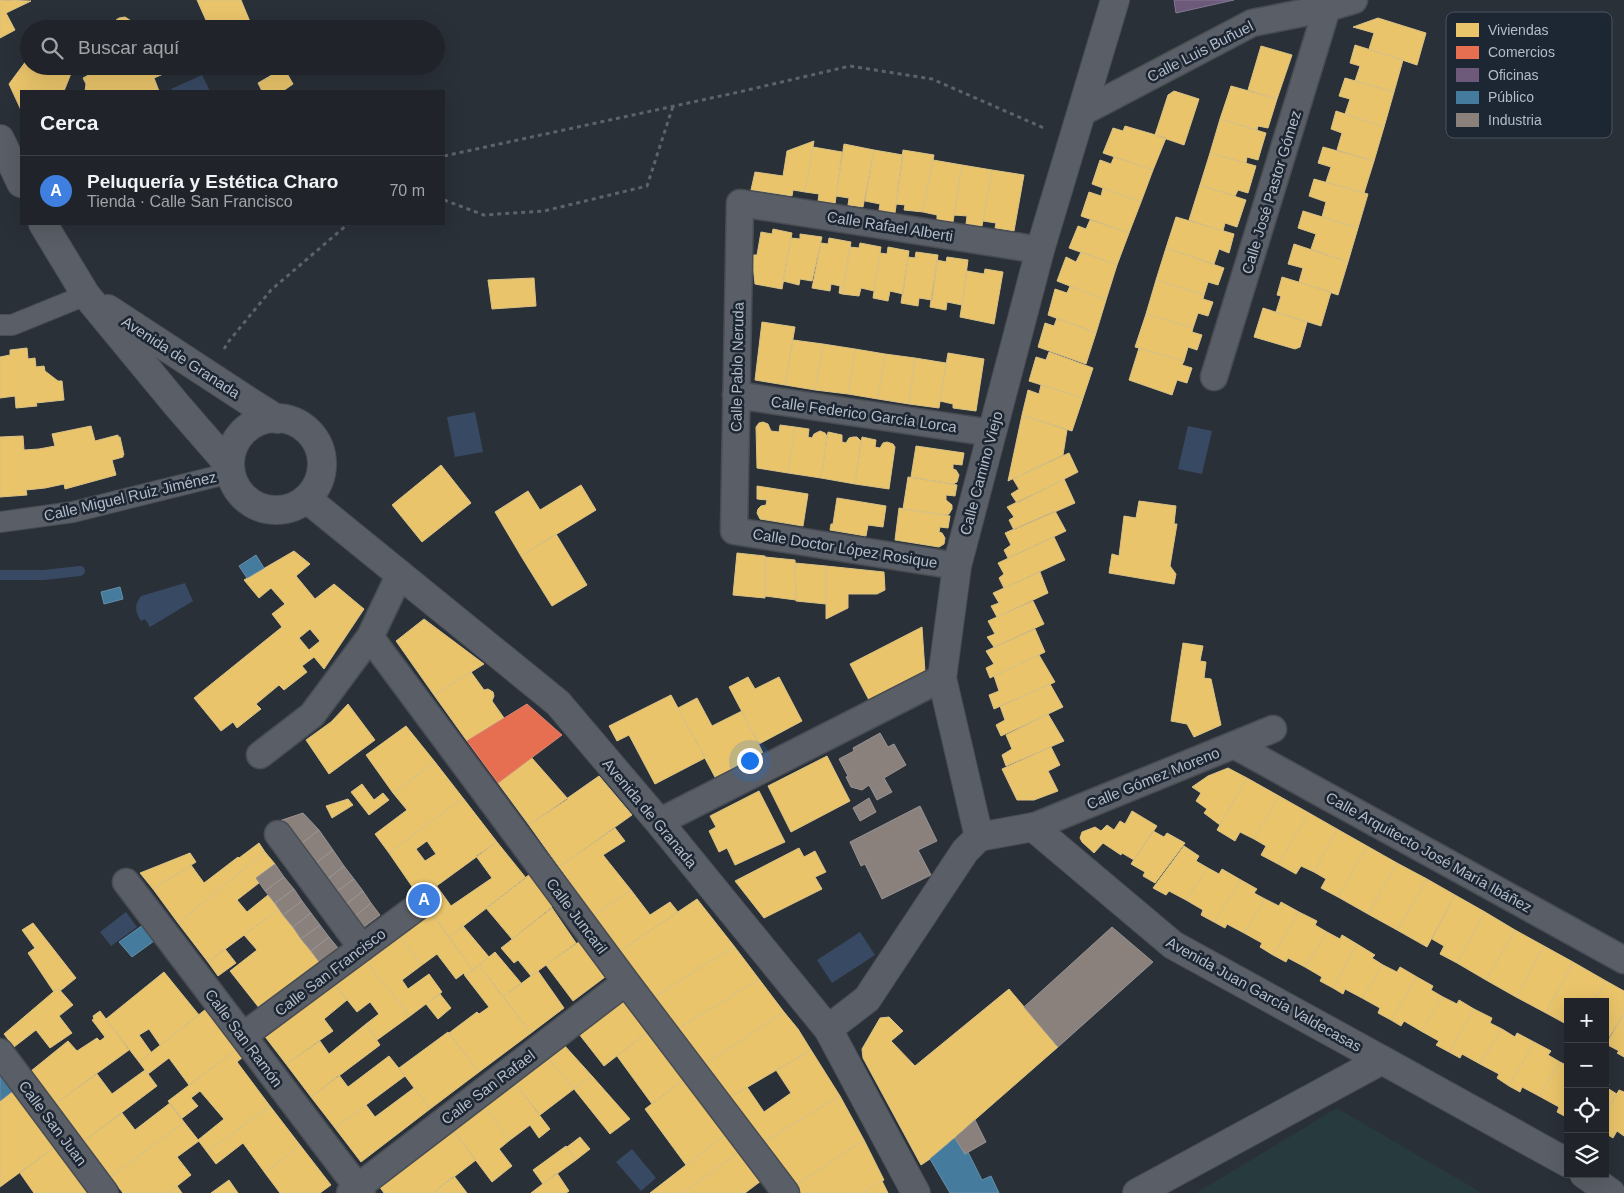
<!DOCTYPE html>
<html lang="es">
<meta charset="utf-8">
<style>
:root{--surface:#20242a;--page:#2d3036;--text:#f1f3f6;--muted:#a2a4a8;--line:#3d4147;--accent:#bca0f2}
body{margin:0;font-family:Helvetica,sans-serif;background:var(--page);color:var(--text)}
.controls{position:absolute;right:15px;bottom:15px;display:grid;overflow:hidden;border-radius:0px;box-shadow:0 5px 20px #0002}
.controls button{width:45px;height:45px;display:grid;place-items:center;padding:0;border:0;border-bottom:1px solid var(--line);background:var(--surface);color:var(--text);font:25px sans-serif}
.you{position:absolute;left:749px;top:760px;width:18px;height:18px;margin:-12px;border:4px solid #fff;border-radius:50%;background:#1a73e8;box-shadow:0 0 0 8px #1a73e833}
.badge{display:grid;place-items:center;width:32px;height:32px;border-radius:50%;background:var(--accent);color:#fff;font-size:16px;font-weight:700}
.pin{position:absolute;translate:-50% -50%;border:2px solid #fff;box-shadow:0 1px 5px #0006}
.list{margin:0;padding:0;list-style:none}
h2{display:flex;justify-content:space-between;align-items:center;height:65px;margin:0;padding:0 20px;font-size:21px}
h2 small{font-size:16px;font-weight:400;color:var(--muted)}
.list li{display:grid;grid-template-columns:32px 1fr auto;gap:15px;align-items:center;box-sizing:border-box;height:70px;padding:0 20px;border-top:1px solid var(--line)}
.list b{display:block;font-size:19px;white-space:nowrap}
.list p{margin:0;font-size:16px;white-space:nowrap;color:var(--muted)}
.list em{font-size:16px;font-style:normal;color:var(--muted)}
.icon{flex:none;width:28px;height:28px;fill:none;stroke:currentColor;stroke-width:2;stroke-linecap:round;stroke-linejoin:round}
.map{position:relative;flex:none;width:1624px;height:1193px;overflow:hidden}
.search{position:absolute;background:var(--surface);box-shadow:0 5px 20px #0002;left:20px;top:20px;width:425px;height:55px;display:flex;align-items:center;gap:12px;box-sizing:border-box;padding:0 18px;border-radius:28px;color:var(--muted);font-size:19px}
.panel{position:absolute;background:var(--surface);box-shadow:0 5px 20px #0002;left:20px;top:90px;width:425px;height:135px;border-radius:0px}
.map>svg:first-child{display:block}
.green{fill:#273a3e}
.water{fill:#384963}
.homes{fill:#e9c46a;stroke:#d9c286;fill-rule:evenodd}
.shops{fill:#e76f51;stroke:#d88675}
.offices{fill:#6d597a;stroke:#827792}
.public{fill:#457b9d;stroke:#668eaa}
.industry{fill:#8a817c;stroke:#979393}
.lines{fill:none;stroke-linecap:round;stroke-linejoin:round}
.stream{stroke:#384963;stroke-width:10}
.pedestrian-casing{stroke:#484c53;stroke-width:22}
.minor-casing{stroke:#484c53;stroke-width:29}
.tertiary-casing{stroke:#484c53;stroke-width:30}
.path{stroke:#5d636a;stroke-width:3;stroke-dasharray:4 4;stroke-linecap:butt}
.pedestrian{stroke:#5a5e66;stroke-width:20}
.minor{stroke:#5a5e66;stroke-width:26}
.tertiary{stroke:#5a5e66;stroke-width:28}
.labels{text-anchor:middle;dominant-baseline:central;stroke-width:5;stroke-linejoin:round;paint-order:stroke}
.street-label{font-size:15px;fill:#b4bcc9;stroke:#1d2633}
.key{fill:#1d2633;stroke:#4a5360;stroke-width:1}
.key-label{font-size:14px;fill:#b4bcc9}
</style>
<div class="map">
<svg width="1624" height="1193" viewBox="0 0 1624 1193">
<rect width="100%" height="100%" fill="#2a3038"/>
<!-- green -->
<path class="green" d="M1337,1108L1482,1193H1196Z"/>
<!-- water -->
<path class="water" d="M202,75L210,91H172L171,89Z
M475,412L483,452L455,457L447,417Z
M1188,426L1212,431L1202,474L1178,469Z
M185,583L193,601L150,627L145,619L141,621C135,612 134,605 141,596Z
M126,912L137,927L111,946L100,932Z
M860,932L875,955L832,983L817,960Z
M632,1149L656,1178L641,1191L616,1162Z"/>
<!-- homes -->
<path class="homes" d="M0,0L31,1L6,13L15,30L0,38Z
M197,0H241L253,29H210Z
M125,17L133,22L134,27L145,26L153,29H113V26L116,20L119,18Z
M1378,18L1426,33L1417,65L1369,49L1374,33L1353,27Z
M1355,45L1403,60L1394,92L1355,81L1360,66L1350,63Z
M1261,46L1292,55L1277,99L1248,90Z
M29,57V66H74L64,91H21V110L9,84Z
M94,66H182L154,78L159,91H85L86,84L83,78L96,71Z
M284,68L293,84L283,91H262L258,83Z
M1345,78L1394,92L1384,127L1345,114L1350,99L1339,96Z
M1231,86L1277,99L1268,128L1258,126L1257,130L1220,119Z
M1174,91L1199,99L1184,145L1155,135L1168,95Z
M1336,111L1384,127L1374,161L1337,150L1342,133L1331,129Z
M1220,119L1266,133L1258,160L1247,157L1246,163L1210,153Z
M1125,126L1166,138L1153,170L1103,153L1113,128L1123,131Z
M814,141L805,192L793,190L792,196L751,190L755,172L783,176L787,151Z
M844,144L874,150L863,207L848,205L849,198L836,196Z
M813,147L842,152L835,204L818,201L819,194L805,192Z
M1323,147L1374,161L1364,193L1326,182L1331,167L1318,163Z
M874,150L903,155L895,213L879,210L880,204L865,201Z
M903,150L934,155L923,212L904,210L905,205L896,204Z
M1210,153L1256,166L1248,193L1238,190L1235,196L1200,185Z
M1114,157L1153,170L1141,202L1092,184L1100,160L1111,164Z
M933,160L962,165L953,222L937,220V215L923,212Z
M962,165L992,170L982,226L966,224L967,216L954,215Z
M992,170L1024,175L1014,231L995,228L996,223L983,221Z
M1314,179L1368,194L1358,228L1322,217L1326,202L1309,196Z
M1200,185L1246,200L1237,227L1225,223L1223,231L1189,220Z
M1103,188L1141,202L1129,233L1081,216L1089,192L1101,196Z
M1303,211L1358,228L1348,262L1311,249L1316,234L1298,228Z
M1176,217L1234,234L1229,253L1219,249L1214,264L1166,248Z
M1090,220L1129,233L1117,265L1069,248L1078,226L1086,229Z
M773,229L792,233L782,289L755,284L752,255H757L761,232L772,234Z
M800,234L822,237L812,281L800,279L799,285L783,281L791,238L800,239Z
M829,238L851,242L842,294L839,293L840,286L831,284L830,291L812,288L821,243L828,244Z
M860,243L881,247L874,291L861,288L859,296L842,294L850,247L859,248Z
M1294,244L1348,262L1338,295L1299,282L1303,268L1288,264Z
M888,247L909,251L903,294L890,291L888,301L873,298L880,253L887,254Z
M1166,248L1224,268L1218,285L1208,282L1204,295L1156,280Z
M916,252L938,255L932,300L919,298L918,306L901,303L908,257L915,258Z
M1081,252L1117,265L1106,300L1057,281L1066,257L1076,262Z
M947,257L968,260L962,305L947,302L946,310L930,307L937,260L946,262Z
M985,269L1003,272L994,324L960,317L967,271L984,274Z
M1282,277L1331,292L1321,326L1276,312L1281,296L1277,295Z
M534,278L536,306L492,309L488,280Z
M1156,280L1204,295L1203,299L1213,302L1208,316L1198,313L1193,328L1146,314Z
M1070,286L1106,300L1096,333L1048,315L1055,289L1067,293Z
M1263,308L1307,322L1300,347L1295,349L1254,337Z
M1146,314L1193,328L1192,332L1202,335L1197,350L1188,347L1184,361L1135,347Z
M1057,318L1096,333L1086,364L1038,347L1045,323L1054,326Z
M762,322L795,327L785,385L755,380Z
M793,340L823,344L815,390L785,385Z
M823,344L855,349L848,394L815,390Z
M27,348L28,359L35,358L36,367L44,366L45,371L58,381H62L64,400L36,403L37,406L16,408L15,396L0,398V357L10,355V350Z
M1139,348L1184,361L1182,365L1192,368L1187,383L1177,380L1172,395L1129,380Z
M855,349L885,354L878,399L848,394Z
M1049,352L1093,368L1083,398L1029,381L1036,357L1046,360Z
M948,353L984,359L976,411L953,408V404L940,401Z
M885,354L915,358L909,404L878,399Z
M915,358L946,363L939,408L909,404Z
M1041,385L1083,398L1072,431L1022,415L1028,390L1039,394Z
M1022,415L1067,430L1063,455L1008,481Z
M763,422L768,424L771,431L779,432L780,425L795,427L788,473L757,468L756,427L759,423Z
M91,426L95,441L118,435V437H120L124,455H123V457L112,460L116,475L65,489L64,484L45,488L26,490L27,495L0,497V437L23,436L24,450L39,449L55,446L52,434Z
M795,427L809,429L808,437L812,438L814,434L820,431L825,433L827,436L821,478L788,473Z
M828,432L842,435V442L846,443L849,438L853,437H857L861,441L855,484L821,478Z
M862,437L876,440L875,447L880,448L883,443L887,442L893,444L895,447L889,489L855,484Z
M916,446L964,453L962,465L953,464V469L956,470L959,475L957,482L953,484L911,477Z
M1069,453L1078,472L1017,503L1011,494L1019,489L1013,479Z
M441,465L471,503L422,542L392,505Z
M908,477L957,485L955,496L946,495V500L952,505V509L949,514L945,515L903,509Z
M1064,479L1075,503L1014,530L1009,520L1014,517L1007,507Z
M581,485L596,510L521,556L495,512L528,491L540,510Z
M757,486L808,494L803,526L760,519L757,513L758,509L761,506L766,505L767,500L757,499Z
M837,498L886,506L883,527L868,525L866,536L830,530L831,524H833Z
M1139,501L1176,506L1174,524H1177L1170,566L1176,574L1174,584L1109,573L1112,554L1119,556L1124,516L1136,518Z
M899,508L950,516L948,528L940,527L939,532L942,533L945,538L944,544L939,547L895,540Z
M1055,511L1066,531L1008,558L1004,550L1011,545L1005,533Z
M556,534L587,585L552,606L521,556Z
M1054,537L1065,560L1004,588L999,578L1004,574L998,563Z
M294,551L310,564L296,576L315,599L334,584L364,609L324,669L314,657L302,666L307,672L284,690L279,685L256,704L261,709L237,728L233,722L221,731L194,698L282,627L272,614L285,604L271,588L259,598L244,580ZM310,629L320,641L309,650L299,638Z
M737,553L765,556V598L733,595Z
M765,557L795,560L796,600L765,596Z
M795,563L826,566V604L796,601Z
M826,566L884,572L885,590L877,594H848V608L826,619Z
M1040,572L1048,593L997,617L991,606L999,603L993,593Z
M1033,601L1044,624L994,647L987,637L995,634L988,621Z
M424,619L484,664L434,695L396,641Z
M922,627L925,672L869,700L850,664Z
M1035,629L1045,652L990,678L986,668L994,664L986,651Z
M1183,643L1203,646L1200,661L1206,662L1204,678L1211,679L1221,725L1194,737L1187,724L1171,721Z
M1039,655L1055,682L994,709L989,695L999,691L994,676Z
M471,672L484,690L488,689L493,692L494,696L492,701L504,718L467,741L434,695Z
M748,677L755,689L779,677L802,721L759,744L729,687Z
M1050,684L1063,707L1001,736L996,725L1005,720L1000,706Z
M671,695L705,758L655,784L629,735L617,741L609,726Z
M697,698L712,726L742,711L764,755L716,779L678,708Z
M348,704L375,740L329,774L306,740L331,722Z
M1048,714L1064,741L1006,766L1002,755L1012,749L1006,735Z
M406,726L435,762L393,793L366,755Z
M1051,747L1060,765L1048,771L1058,791L1034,800H1017L1002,769Z
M827,756L850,801L791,832L768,786Z
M531,757L568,799L529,825L498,783Z
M435,762L463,798L389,853L375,834L407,810L393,793Z
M1228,768L1247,778L1220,825L1204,813L1207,809L1196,801L1201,793L1192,787L1208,776Z
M599,776L632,815L559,867L529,825Z
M1247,778L1279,796L1254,839L1240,832L1235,841L1217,830Z
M362,784L374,800L383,793L389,800L369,815L351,792Z
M759,791L785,842L735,865L727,848L719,852L709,831L716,827L710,816Z
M1279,796L1309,813L1278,864L1261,855L1266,846L1254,839Z
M463,798L497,842L420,898L389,853ZM427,841L436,854L425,861L416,849Z
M348,799L353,805L332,818L326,806Z
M1132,811L1157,826L1134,860L1122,853L1121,855L1103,843L1094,853L1082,842L1080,838L1082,832L1095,827L1101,831L1107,825L1114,830L1120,821L1125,824Z
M1309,813L1337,829L1314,872L1301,866L1296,874L1278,864Z
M615,828L625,841L603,855L631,890L594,915L559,867Z
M1337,829L1367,846L1338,897L1321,888L1326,879L1314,872Z
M1153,831L1164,837L1167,833L1185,843L1155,883L1143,876L1145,872L1131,864Z
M497,842L526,878L449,937L420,898L436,885L451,906L492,878L476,856Z
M259,843L265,852L178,923L153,889L191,865L204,883L238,857L239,858Z
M1184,846L1199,856L1196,861L1208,868L1186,900L1169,891L1166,895L1153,888Z
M1367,846L1397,863L1368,914L1338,897Z
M799,848L804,857L815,851L826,872L815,877L822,889L764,918L735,881Z
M265,852L275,864L256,878L259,883L237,900L247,912L268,895L279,909L208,962L178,923Z
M190,853L196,862L153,889L140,873Z
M1397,863L1427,879L1397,930L1368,914Z
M1208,868L1219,874L1222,869L1241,880L1214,922L1201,915L1203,910L1186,900Z
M534,871L557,903L512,939L486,908Z
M1427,879L1455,895L1427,947L1397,930Z
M1241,880L1257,889L1254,893L1265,899L1244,933L1227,924L1225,928L1214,922Z
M631,890L650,915L670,902L678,912L620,951L594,915Z
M1455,895L1485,912L1457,963L1440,954L1444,946L1432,939Z
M697,899L734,946L653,998L620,951Z
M1265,899L1279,906L1281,902L1299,912L1273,955L1260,947L1262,943L1244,933Z
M552,908L576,943L531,976L518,960L514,963L501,948Z
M279,909L320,963L260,1009L230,971L257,950L244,935Z
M428,909L473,970L465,976L464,973L456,979L437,954L422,965L397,933Z
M1299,912L1317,921L1315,925L1327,932L1305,967L1288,958L1286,962L1273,955Z
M1485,912L1515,930L1486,980L1457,963Z
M33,923L76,978L60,991L58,988L54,992L28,953L35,948L22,930Z
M463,926L489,957L473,970L449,937Z
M1515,930L1544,946L1516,997L1486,980Z
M1327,932L1340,939L1342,935L1357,944L1333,988L1320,981L1322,977L1305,967Z
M397,933L422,965L402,980L408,989L429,974L442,992L410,1016L363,958Z
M583,939L609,974L573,1001L546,965Z
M1357,944L1375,955L1372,958L1383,965L1362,998L1345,989L1343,994L1333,988Z
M734,946L759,979L676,1030L653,998Z
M1544,946L1573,962L1546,1013L1516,997Z
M225,949L236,963L218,976L208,962Z
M495,952L521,983L503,997L479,965Z
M363,958L410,1016L377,1040L366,1024L379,1014L370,1002L357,1012L332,981Z
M1573,962L1606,981L1593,1002H1568V1025L1546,1013Z
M479,965L531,1033L479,1072L449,1033L477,1012L479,1014L489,1007L465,976Z
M1383,965L1397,972L1400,967L1417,977L1391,1020L1378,1013L1380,1008L1362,998Z
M538,971L564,1008L531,1033L503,997Z
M164,972L199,1015L160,1045L149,1029L139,1035L151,1052L139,1062L106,1019Z
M1417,977L1433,986L1431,990L1443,997L1421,1031L1404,1021L1401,1026L1391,1020Z
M759,979L784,1012L703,1065L676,1030Z
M332,981L347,1000L324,1019L333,1031L286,1064L263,1034Z
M1606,981L1624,991V1014L1609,1037L1605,1035V1002H1593Z
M58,988L73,1005L59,1016L72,1033L50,1048L36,1030L14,1047L4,1034Z
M1009,989L1058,1047L930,1159L921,1165L863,1058L862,1049L880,1018L889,1017L903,1031L891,1041L915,1066Z
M440,994L451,1008L438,1019L426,1004Z
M1443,997L1457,1004L1459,1000L1474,1009L1449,1052L1436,1045L1439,1041L1421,1031Z
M627,998L650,1030L604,1066L579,1034Z
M206,1009L237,1049L189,1085L169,1058L148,1074L139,1062Z
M1474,1009L1492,1018L1490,1023L1502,1029L1480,1064L1462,1054L1460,1058L1449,1052Z
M100,1011L129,1050L56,1103L31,1071L68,1041L77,1051L97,1038L100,1041L105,1037L92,1020L94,1019L93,1016Z
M784,1012L798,1029L811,1050L727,1099L703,1065Z
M1624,1014V1057L1617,1053L1619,1051L1606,1044Z
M366,1024L380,1045L311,1097L286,1064L320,1041L329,1054Z
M1502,1029L1515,1037L1517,1033L1534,1042L1509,1086L1497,1078L1499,1074L1480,1064Z
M650,1030L686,1078L652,1104L617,1056Z
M448,1032L479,1072L430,1109L399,1068Z
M1534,1042L1551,1051L1548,1055L1560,1062L1539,1096L1522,1087L1520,1092L1509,1086Z
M564,1045L592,1076L574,1089L548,1058Z
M237,1049L243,1057L237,1062L270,1106L207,1152L198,1140L224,1119L200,1091L191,1098L198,1106L181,1119L168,1101Z
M811,1050L840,1096L758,1145L727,1099L747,1087L764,1112L791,1093L776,1070Z
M389,1056L405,1076L335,1128L311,1097L339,1075L348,1087Z
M548,1058L574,1089L540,1115L515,1083Z
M1560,1062L1568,1066V1118L1557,1112L1559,1107L1539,1096Z
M145,1070L157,1086L84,1141L56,1103L97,1074L112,1094Z
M592,1076L630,1119L610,1134L574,1089Z
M686,1078L726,1134L686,1165L645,1109Z
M1605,1082L1609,1084L1607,1088L1617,1094L1605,1114Z
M515,1083L550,1129L539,1138L530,1125L510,1140L484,1107Z
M414,1088L430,1109L361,1162L335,1128L366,1105L375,1117Z
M14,1090L56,1146L0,1187V1101Z
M1619,1090L1624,1092V1136L1617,1131L1613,1138L1605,1133V1114Z
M840,1096L864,1140L791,1188L758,1145Z
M170,1103L184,1122L111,1177L84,1141L122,1113L135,1130Z
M270,1106L300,1145L265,1173L243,1143L216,1164L207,1152Z
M484,1107L510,1140L499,1149L512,1166L492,1182L453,1130Z
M184,1122L199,1141L177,1157L191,1175L168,1193H123L111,1177Z
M453,1130L476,1160L433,1193H384L379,1186Z
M726,1134L739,1152L683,1193H650Z
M580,1137L590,1149L576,1160L567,1147Z
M864,1140L884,1180L882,1181L862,1193H794L791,1188Z
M300,1145L331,1185L320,1193H280L265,1173Z
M56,1146L91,1193H34L20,1173Z
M566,1146L576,1160L543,1184L533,1170Z
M739,1152L761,1181L745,1193H683Z
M557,1173L569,1191L566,1193H531Z
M454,1176L467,1193H433Z
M229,1180L238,1193H211Z
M882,1181L888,1193H862Z
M177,1186L182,1193H168Z"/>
<!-- shops -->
<path class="shops" d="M527,704L562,735L498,783L467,741Z"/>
<!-- offices -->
<path class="offices" d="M1174,0H1234L1176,13Z"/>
<!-- public -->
<path class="public" d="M256,555L264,568L247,578L239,566Z
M120,587L123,599L104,604L101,592Z
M143,925L154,941L132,957L119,942Z
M0,1071L14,1090L0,1101Z
M955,1138L965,1154L968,1152L982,1180L991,1176L999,1193H950L930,1159Z"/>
<!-- industry -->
<path class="industry" d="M880,733L888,747L894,744L906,765L884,778L892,792L877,800L869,785L862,790L851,787L846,777L848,776L839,759L854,751L853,748Z
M869,798L876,812L860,821L853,808Z
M920,806L937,841L918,850L931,875L882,899L865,864L861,866L850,842Z
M303,813L319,830L298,846L279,821Z
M319,830L333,850L312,866L298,846Z
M333,850L344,866L324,882L312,866Z
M275,864L284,877L265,891L256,878Z
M344,866L354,879L333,894L324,882Z
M284,877L294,889L275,903L265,891Z
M354,879L363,891L343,907L333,894Z
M294,889L302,901L283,915L275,903Z
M363,891L371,903L352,919L343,907Z
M302,901L311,913L293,927L283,915Z
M371,903L380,915L360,930L352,919Z
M311,913L320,925L301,939L293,927Z
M320,925L329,937L311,951L301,939Z
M1112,927L1153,962L1058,1047L1024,1007Z
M329,937L338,948L320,963L311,951Z
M975,1120L986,1142L965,1154L955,1138Z"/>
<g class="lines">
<!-- stream -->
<path class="stream" d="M0,575H44L80,571"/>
<!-- pedestrian casing -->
<g class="pedestrian-casing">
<path id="pedestrian" d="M0,325H12L86,295
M0,522L73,512L230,473"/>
</g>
<!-- minor casing -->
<g class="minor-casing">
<path id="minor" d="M1081,113L1252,23L1327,8L1354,0
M1214,377L1327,8
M736,395L992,433
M957,566L734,531L740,203L1040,250
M370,637L626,982L786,1193
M1234,745L1624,960
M260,755L312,715L370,637L400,574
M659,822L942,678
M1033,827L1273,729
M278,834L362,948
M126,882L362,1193
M243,1036L417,907
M0,1052L105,1193
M350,1193L626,982"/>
</g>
<!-- tertiary casing -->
<g class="tertiary-casing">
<path id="tertiary" d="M0,139L21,183
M43,224L86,295L176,404L229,465
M108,309L250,402L277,419
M230 464a46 46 0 1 1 92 0a46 46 0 1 1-92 0Z
M307,499L558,703L659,822L828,1029L916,1193
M979,837L942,678L957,566L1040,250L1115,0
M828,1029L867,999L965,851L979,837L1033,827L1173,945L1382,1060L1568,1163
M1584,1174L1611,1193
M1137,1193L1382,1060"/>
</g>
<!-- path -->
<path class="path" d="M444,156L739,92L850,66L932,79L1044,128
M444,200L484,215L544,211L647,186L673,106
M224,349L229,341L271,290L348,224"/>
<!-- pedestrian -->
<use href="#pedestrian" class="pedestrian"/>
<!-- minor -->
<use href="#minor" class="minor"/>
<!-- tertiary -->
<use href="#tertiary" class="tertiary"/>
</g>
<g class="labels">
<!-- street labels -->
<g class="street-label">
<text transform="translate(1200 51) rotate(-27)">Calle Luis Buñuel</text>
<text transform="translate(1271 192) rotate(-73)">Calle José Pastor Gómez</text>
<text transform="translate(890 226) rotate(9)">Calle Rafael Alberti</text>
<text transform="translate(181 357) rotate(33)">Avenida de Granada</text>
<text transform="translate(737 367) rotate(-89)">Calle Pablo Neruda</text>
<text transform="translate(864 414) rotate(8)">Calle Federico García Lorca</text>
<text transform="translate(981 473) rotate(-75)">Calle Camino Viejo</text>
<text transform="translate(130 496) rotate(-13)">Calle Miguel Ruiz Jiménez</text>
<text transform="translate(845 548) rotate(9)">Calle Doctor López Rosique</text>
<text transform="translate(1153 778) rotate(-22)">Calle Gómez Moreno</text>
<text transform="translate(650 813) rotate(50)">Avenida de Granada</text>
<text transform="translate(1429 852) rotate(29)">Calle Arquitecto José María Ibáñez</text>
<text transform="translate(577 916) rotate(53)">Calle Juncaril</text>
<text transform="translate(330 972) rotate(-37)">Calle San Francisco</text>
<text transform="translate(1264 994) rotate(29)">Avenida Juan García Valdecasas</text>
<text transform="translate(244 1038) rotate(53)">Calle San Ramón</text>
<text transform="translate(488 1087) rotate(-37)">Calle San Rafael</text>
<text transform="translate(53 1123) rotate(53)">Calle San Juan</text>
</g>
</g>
<!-- legend -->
<rect x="1446" y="12" width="166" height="126" rx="8" class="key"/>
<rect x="1456" y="23" width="23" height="14" fill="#e9c46a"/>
<rect x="1456" y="46" width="23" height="13" fill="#e76f51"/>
<rect x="1456" y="68" width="23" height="14" fill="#6d597a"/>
<rect x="1456" y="91" width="23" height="13" fill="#457b9d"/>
<rect x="1456" y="113" width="23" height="14" fill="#8a817c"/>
<g class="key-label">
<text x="1488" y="35">Viviendas</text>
<text x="1488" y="57">Comercios</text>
<text x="1488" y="80">Oficinas</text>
<text x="1488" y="102">Público</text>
<text x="1488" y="125">Industria</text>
</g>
</svg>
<div class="controls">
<button>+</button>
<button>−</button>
<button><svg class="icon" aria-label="locate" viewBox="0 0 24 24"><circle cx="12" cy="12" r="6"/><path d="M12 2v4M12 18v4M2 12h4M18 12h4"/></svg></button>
<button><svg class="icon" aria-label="layers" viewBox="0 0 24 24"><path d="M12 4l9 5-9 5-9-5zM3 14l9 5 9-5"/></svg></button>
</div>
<div class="you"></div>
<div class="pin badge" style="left:424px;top:900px;background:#3f7fe0">A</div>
<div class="search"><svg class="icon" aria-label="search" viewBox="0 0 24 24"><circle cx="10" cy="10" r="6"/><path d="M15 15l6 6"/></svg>Buscar aquí</div>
<section class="panel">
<h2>Cerca<small></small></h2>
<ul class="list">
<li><span class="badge" style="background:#3f7fe0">A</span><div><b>Peluquería y Estética Charo</b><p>Tienda · Calle San Francisco</p></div><em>70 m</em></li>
</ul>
</section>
</div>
